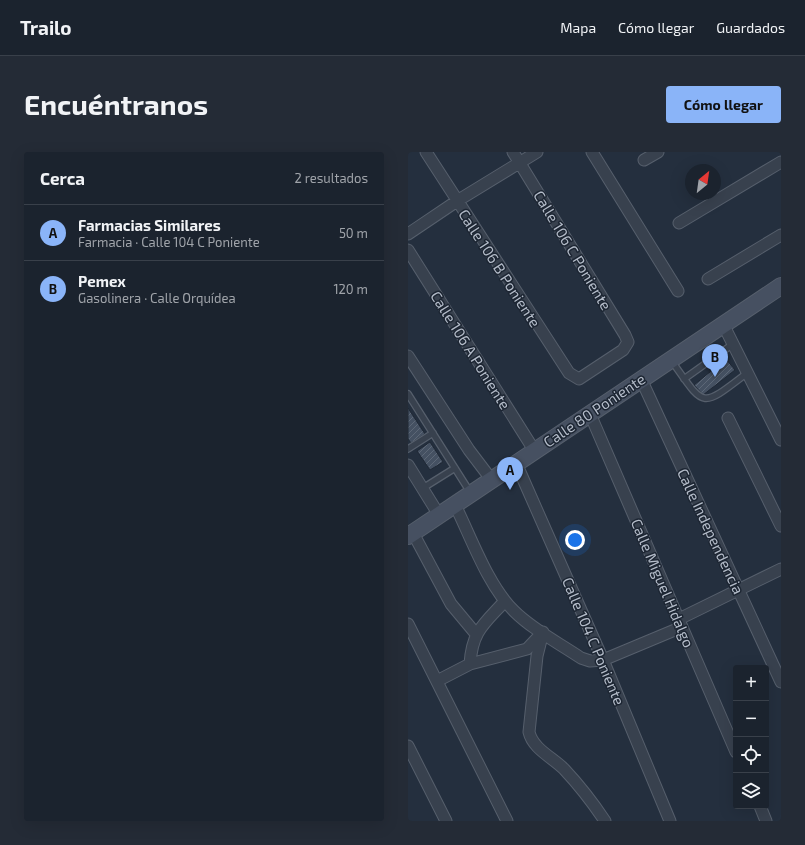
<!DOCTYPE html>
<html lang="es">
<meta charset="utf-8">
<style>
:root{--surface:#1b232e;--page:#242b36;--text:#f1f3f6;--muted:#a0a4aa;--line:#39404a;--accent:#8ab4f8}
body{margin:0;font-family:"Exo 2",sans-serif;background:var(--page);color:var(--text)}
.controls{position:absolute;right:12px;bottom:12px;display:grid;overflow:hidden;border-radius:4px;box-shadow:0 4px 16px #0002}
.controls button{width:36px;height:36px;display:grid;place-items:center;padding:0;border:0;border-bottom:1px solid var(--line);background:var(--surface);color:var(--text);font:20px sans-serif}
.compass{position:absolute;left:277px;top:12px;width:36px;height:36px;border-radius:50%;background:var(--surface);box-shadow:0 4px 16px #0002;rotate:29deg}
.you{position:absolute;left:167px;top:388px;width:14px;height:14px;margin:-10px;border:3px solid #fff;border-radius:50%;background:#1a73e8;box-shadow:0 0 0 6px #1a73e833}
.badge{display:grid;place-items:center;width:26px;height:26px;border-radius:50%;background:var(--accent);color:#111;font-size:13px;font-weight:700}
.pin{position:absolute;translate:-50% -33px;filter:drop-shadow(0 1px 2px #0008)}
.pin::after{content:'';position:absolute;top:21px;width:14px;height:12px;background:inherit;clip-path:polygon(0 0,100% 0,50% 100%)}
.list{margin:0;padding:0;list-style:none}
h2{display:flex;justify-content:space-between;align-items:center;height:52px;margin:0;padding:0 16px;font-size:17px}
h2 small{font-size:13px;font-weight:400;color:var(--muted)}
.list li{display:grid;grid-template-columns:26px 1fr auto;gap:12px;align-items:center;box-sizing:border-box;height:56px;padding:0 16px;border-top:1px solid var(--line)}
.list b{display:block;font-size:15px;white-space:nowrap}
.list p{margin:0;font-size:13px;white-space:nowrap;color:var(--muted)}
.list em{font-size:13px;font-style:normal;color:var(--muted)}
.icon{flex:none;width:22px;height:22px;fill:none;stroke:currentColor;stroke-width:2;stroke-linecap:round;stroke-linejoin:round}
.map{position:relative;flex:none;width:373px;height:669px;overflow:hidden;border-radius:4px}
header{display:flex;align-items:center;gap:24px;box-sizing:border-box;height:56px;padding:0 20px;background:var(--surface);border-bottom:1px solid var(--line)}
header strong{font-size:19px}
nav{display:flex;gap:22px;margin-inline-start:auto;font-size:14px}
.intro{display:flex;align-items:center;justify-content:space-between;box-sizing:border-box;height:96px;padding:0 24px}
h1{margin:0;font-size:28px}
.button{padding:10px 18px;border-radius:4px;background:var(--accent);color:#111;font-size:14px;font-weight:700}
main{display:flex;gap:24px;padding:0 24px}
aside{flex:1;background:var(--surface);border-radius:4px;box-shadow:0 4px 16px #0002}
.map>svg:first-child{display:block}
.building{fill:url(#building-hatch);stroke:#1f2835}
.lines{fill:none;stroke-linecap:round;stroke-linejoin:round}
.lane-casing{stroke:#565f6c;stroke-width:8}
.street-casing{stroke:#565f6c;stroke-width:13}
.secondary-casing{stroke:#565f6c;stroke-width:18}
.lane{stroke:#38414e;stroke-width:5.5}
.street{stroke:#38414e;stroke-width:11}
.secondary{stroke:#465061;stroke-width:16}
.labels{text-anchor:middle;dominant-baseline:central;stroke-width:3;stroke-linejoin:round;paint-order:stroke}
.street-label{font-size:15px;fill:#b4bcc9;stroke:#1d2633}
</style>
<header>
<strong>Trailo</strong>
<nav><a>Mapa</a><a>Cómo llegar</a><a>Guardados</a></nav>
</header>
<div class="intro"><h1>Encuéntranos</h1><a class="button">Cómo llegar</a></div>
<main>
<aside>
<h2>Cerca<small>2 resultados</small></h2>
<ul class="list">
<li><span class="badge">A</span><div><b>Farmacias Similares</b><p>Farmacia · Calle 104 C Poniente</p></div><em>50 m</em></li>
<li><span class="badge">B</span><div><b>Pemex</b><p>Gasolinera · Calle Orquídea</p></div><em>120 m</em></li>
</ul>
</aside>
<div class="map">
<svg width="373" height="669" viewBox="0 0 373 669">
<defs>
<pattern id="building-hatch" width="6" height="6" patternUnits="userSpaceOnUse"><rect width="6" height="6" fill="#455162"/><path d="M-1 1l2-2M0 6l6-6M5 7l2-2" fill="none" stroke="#5d6877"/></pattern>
</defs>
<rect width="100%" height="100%" fill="#242f3e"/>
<!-- building -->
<path class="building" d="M318,207L327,218L295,243L286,233Z
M0,256L17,282L3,291L0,287Z
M22,290L35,310L22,318L9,299Z"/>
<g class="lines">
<!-- lane casing -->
<g class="lane-casing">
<path id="lane" d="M263,208C297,256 292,257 339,221
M276,227L325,192
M0,242L62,340
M0,297L25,281
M15,336L47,316"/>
</g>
<!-- street casing -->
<g class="street-casing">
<path id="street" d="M18,0L161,221L171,227L215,198L220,190L217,183L105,0
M184,0L270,139
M236,8L250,0
M271,71L373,10
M0,82L49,49L129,0
M0,98L126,298
M300,127L373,83
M315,172L373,288
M0,204L61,298L83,327
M233,227L373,530
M182,262L328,600
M320,266L373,374
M108,311L195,508L262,669
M0,313L31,363
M47,353C63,385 80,434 106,459C125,478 151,491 173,506L182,509L195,508L274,475
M5,381L43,452L68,482
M271,467L373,417
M0,472L99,669
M135,480L129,504L121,580C125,597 144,605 156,617C171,633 185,651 197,669
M62,512C64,479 76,472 97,449
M29,529L62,512L119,497L134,481
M0,594L38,669
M352,654L358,669"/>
</g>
<!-- secondary casing -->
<g class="secondary-casing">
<path id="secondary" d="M0,384L373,134"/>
</g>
<!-- lane -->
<use href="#lane" class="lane"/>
<!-- street -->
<use href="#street" class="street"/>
<!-- secondary -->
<use href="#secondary" class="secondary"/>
</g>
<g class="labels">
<!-- street labels -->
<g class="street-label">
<text transform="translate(165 98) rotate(59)">Calle 106 C Poniente</text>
<text transform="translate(92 116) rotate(57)">Calle 106 B Poniente</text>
<text transform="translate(63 198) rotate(58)">Calle 106 A Poniente</text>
<text transform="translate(186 258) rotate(-34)">Calle 80 Poniente</text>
<text transform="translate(303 379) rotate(65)">Calle Independencia</text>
<text transform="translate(255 431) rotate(67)">Calle Miguel Hidalgo</text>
<text transform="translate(186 489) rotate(67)">Calle 104 C Poniente</text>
</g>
</g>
</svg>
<div class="controls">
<button>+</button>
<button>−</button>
<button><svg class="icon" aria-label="locate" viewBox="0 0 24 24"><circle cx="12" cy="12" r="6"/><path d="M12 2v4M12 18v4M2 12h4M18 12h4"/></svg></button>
<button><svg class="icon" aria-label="layers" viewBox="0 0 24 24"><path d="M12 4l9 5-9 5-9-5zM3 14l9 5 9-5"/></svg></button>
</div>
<svg class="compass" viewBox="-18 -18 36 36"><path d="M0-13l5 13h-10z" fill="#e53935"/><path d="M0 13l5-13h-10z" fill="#a0a4aa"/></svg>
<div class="you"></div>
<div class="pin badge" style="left:102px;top:338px">A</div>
<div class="pin badge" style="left:307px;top:225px">B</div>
</div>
</main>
